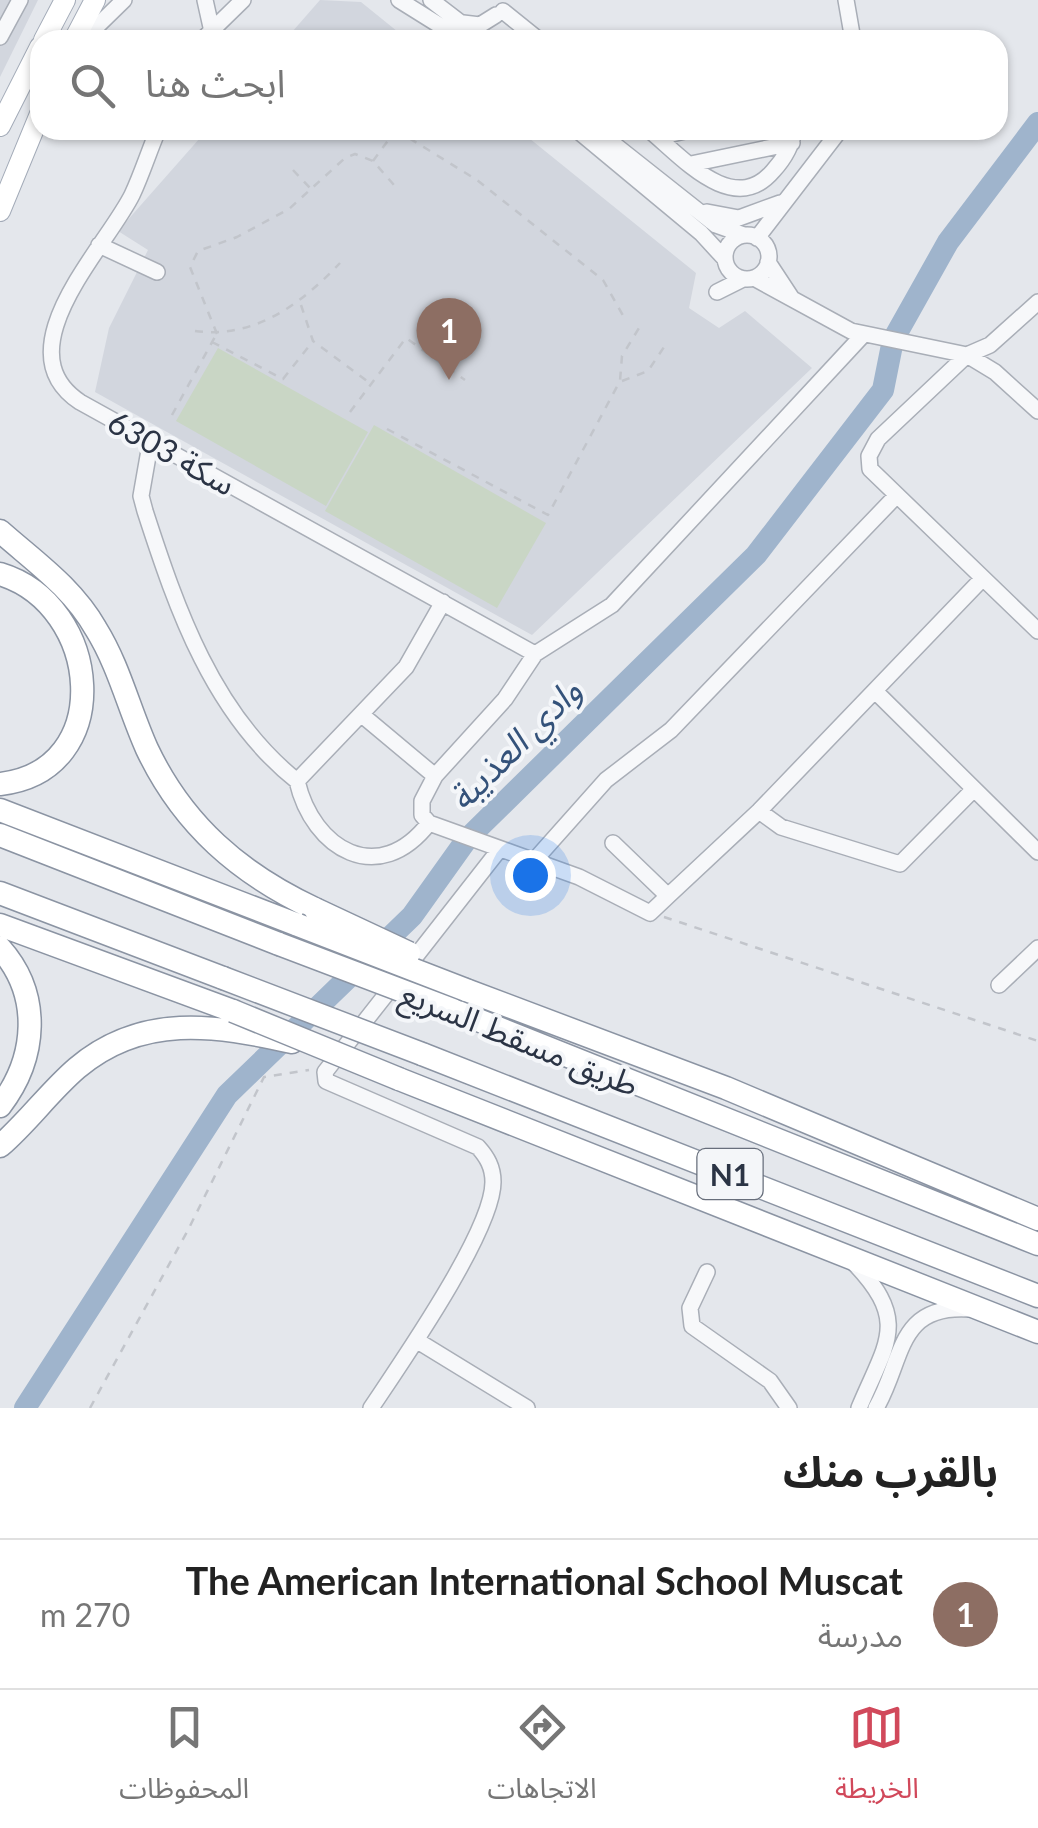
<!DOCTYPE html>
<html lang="ar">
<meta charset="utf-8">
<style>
:root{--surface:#fff;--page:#f6f6f6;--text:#222;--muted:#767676;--line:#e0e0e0;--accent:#d1495b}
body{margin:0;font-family:Lato,"Noto Sans Arabic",sans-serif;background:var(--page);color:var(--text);direction:rtl}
.you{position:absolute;left:530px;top:875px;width:35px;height:35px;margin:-25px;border:8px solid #fff;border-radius:50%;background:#1a73e8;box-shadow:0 0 0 15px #1a73e833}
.badge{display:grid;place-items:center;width:65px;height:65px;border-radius:50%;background:var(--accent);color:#fff;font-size:32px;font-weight:700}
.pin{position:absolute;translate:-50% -82px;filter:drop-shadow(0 2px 5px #0008)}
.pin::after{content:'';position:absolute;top:52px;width:35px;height:30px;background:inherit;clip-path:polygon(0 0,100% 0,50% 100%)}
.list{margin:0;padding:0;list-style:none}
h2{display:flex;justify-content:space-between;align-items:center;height:130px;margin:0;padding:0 40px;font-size:42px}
h2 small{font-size:32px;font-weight:400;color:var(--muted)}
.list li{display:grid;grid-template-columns:65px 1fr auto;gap:30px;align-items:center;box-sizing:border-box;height:150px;padding:0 40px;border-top:2px solid var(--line)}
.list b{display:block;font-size:38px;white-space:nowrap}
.list p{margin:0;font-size:32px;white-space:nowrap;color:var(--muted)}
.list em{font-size:32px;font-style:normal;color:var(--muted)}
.icon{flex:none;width:55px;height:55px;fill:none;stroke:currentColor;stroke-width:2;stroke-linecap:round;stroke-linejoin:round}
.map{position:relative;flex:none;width:1038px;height:1408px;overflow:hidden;direction:ltr}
.search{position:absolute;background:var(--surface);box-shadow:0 2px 8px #0004;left:30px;right:30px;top:30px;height:110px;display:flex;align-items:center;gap:25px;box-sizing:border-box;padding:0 35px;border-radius:30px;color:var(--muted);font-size:38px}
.sheet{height:280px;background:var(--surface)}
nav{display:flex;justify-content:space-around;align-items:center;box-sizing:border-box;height:140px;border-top:2px solid var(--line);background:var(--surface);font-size:28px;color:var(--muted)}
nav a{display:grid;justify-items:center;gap:5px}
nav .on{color:var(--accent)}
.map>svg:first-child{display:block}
.built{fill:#d2d6de}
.green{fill:#c9d6c5}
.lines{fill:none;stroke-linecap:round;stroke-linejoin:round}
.river{stroke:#9fb4cc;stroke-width:22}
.minor-casing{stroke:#a9aeb7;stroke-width:18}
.major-casing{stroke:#a3abb8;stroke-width:22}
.highway-casing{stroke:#8b94a3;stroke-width:25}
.path{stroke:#c2c5cb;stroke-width:2.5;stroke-dasharray:8 8;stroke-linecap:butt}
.minor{stroke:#f7f8fa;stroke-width:15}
.major{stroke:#fff;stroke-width:20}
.highway{stroke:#fff;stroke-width:22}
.highway-bridge-casing{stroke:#8b94a3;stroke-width:25;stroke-linecap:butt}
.highway-bridge{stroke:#fff;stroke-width:22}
.labels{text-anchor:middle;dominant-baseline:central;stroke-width:8;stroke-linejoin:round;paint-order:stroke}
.shield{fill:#f4f6f9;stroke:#676e7b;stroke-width:2.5}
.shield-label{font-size:30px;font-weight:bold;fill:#2b3445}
.street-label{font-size:32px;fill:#2b3445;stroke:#f4f6f9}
.water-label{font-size:35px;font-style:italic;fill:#34527a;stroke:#f4f6f9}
</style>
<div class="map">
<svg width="1038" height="1408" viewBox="0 0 1038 1408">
<rect width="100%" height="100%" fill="#e4e7ec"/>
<!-- built -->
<path class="built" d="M0,0H38L0,77Z
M320,0L361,2L408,40H285Z
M207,130H519L696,273L689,308L719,328L745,311L812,368L532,635L95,392L109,328L148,250L118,231Z"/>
<!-- green -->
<path class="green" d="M218,348L368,432L326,506L176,421Z
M374,425L546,523L497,608L325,511Z"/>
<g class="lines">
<!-- river -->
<path class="river" d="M25,1408L227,1095L412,916L467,839L756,555L883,390L893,340L948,242L1038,123"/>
<!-- minor casing -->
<g class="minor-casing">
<path id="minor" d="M205,0L211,27
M399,0L463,40
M431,0L483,40
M846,0L853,40
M503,11L539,40
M463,23L480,25L496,15
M0,37L20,0
M83,40L124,0
M202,40L243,0
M158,130C149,151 142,174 132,195C105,249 2,350 80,402L535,654
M577,130L701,233L724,258
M596,130L716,225L744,235
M649,130C681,156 733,218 773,171C784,159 792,146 794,130
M659,137L689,130
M691,164L792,143
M707,212L739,218L780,203
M725 257a22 22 0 1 1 44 0a22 22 0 1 1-44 0Z
M757,238L840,130
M99,245L157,272
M768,262L791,297
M754,278L851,331L967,355L995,372L1038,411
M717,292L743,279
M151,439L141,496L145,511C177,610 213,714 297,781L406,667L443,602
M983,578L870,469L869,456L878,439L967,355L990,345L1038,302
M876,692L1038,852
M362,715L435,776
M297,781C313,850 379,888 429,823
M759,811L781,827L900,864L974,789
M613,843L668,896L759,811L983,578L1038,631
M533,862L606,780L671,730L897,495
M668,896L650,913L579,877L429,823L422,815V801L435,776L505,699L535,654L612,605L863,335
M409,965L499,850
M999,985L1038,948
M855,1264C910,1322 886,1343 859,1408
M707,1272L690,1308L692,1326L770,1381L789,1408
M416,1340L527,1408
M371,1408C401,1363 493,1231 493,1182C493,1167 487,1157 478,1147L326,1081L325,1072L395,983
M876,1408C904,1360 896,1305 968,1309"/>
</g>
<!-- major casing -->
<g class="major-casing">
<path id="major" d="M44,40L65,0
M74,40L95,0
M0,126L40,47
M0,211L40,114"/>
</g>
<!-- highway casing -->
<g class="highway-casing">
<path id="highway" d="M0,531C35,562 72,587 96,629C119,666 129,709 147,749C183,825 240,874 315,909
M0,574C102,605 117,771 0,784
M0,810L298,925
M0,835L279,944
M0,893L223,978
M0,925L233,1011
M0,948C42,995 37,1058 0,1106
M466,990L726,1088L1038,1219
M453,1010L1038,1244
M422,1054L1038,1296
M399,1079L1038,1332
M0,1146C28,1122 49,1092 77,1068C142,1013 215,1025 292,1042"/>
</g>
<!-- path -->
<path class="path" d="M396,130L477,180L603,280L625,319
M373,161L395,131
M293,170L310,188
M301,305L313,341L371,384
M195,331C255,339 301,304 340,263
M217,334L190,267L198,251L237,237L289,209L345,158L355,154L373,161L394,185
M212,342L283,379L313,341
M622,381L648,371L664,347
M350,412L406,338L465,380
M172,415L216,335
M387,429L548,515L620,381L622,356L639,328
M664,917L1038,1041
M90,1408L188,1230L264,1077L309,1070"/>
<!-- minor -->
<use href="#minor" class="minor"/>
<!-- major -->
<use href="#major" class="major"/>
<!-- highway -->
<use href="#highway" class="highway"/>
<!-- highway-bridge casing -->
<g class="highway-bridge-casing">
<path id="highway-bridge" d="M315,909L409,953
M298,925L466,990
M279,944L453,1010
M223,978L422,1054
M233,1011L399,1079"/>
</g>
<!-- highway-bridge -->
<use href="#highway-bridge" class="highway-bridge"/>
</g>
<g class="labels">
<!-- shield labels -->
<rect class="shield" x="697.5" y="1149" width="65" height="50" rx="8"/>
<g class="shield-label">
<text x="730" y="1174">N1</text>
</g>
<!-- street labels -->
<g class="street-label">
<text transform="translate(172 452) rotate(29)">سكة 6303</text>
<text transform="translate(520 1038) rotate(22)">طريق مسقط السريع</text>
</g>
<!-- water labels -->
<g class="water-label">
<text transform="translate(514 743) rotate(-45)">وادي العذيبة</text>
</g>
</g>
</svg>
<div class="you"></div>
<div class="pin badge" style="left:449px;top:380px;background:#8d6e63">1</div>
<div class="search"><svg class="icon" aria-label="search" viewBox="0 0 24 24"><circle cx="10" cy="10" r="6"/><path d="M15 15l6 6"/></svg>ابحث هنا</div>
</div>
<section class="sheet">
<h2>بالقرب منك<small></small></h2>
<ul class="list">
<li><span class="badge" style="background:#8d6e63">1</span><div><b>The American International School Muscat</b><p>مدرسة</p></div><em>270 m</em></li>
</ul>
</section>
<nav>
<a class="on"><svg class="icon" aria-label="map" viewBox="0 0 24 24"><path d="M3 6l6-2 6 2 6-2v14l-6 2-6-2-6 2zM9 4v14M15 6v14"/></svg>الخريطة</a>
<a><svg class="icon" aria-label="directions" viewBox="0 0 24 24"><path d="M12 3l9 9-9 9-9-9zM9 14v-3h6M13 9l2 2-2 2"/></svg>الاتجاهات</a>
<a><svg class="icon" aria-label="saved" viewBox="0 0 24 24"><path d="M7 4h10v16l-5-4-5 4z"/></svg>المحفوظات</a>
</nav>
